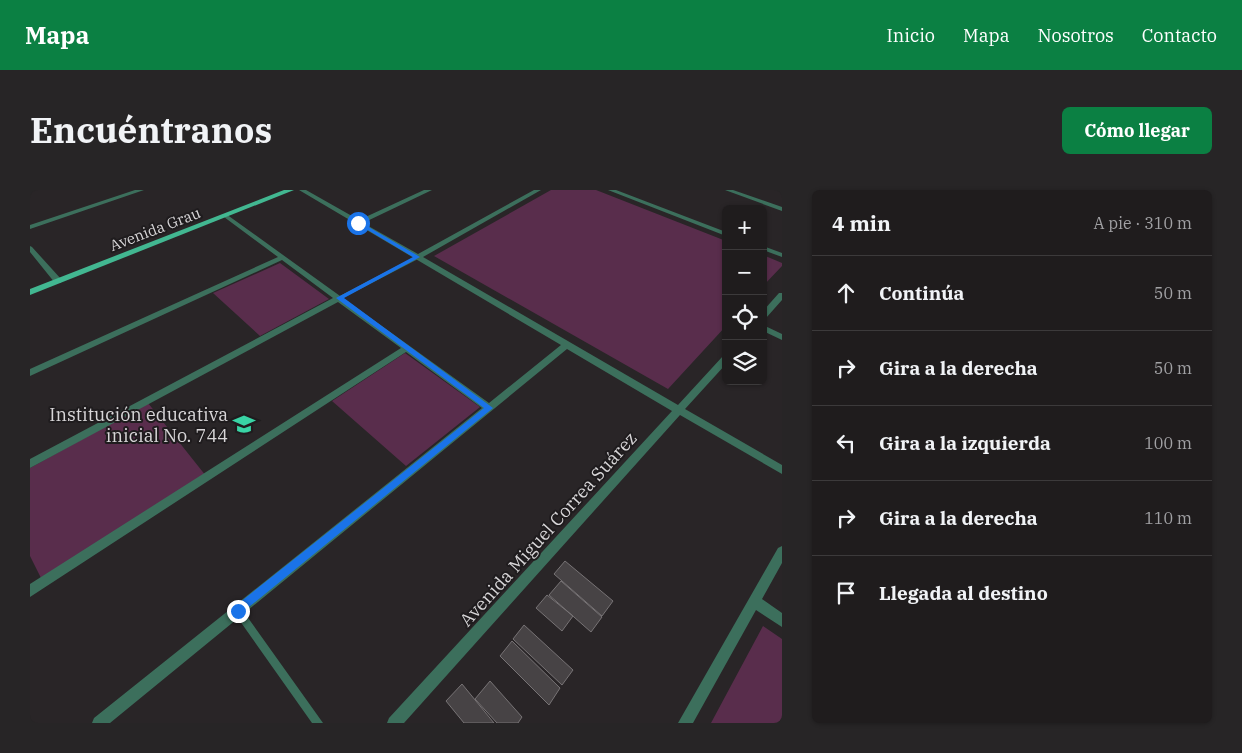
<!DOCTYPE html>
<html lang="es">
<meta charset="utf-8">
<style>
:root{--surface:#1f1c1d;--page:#272526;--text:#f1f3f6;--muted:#a1a1a4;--line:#3c3a3b;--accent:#0b8043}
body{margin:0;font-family:"IBM Plex Serif",serif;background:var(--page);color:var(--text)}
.controls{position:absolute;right:15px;top:15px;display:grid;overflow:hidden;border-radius:8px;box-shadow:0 1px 4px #0004}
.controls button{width:45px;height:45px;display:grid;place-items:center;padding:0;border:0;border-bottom:1px solid var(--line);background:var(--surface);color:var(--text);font:25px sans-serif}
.stop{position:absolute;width:15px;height:15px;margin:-11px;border:4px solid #1a73e8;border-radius:50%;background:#fff}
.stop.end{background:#1a73e8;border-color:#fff;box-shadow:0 1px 5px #0008}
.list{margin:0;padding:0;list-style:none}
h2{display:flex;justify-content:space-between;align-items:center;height:65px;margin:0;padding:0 20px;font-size:21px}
h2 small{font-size:16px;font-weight:400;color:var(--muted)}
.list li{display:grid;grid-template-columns:32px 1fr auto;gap:15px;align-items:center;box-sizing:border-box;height:75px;padding:0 20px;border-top:1px solid var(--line)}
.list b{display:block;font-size:19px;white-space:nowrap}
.list em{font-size:16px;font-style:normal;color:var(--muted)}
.icon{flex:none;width:28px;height:28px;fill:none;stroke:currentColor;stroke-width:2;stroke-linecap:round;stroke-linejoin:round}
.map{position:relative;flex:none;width:752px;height:533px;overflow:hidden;border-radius:8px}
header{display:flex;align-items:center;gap:30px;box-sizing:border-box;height:70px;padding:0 25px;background:var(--accent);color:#fff}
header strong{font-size:24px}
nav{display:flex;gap:28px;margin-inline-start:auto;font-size:18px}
.intro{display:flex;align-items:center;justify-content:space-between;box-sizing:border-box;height:120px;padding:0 30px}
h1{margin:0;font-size:35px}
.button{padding:12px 22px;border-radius:8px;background:var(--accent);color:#fff;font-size:18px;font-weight:700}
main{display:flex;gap:30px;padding:0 30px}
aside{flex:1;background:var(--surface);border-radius:8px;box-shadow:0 1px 4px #0004}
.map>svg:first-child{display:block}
.green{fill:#592d4c}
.building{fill:#474345;stroke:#777375}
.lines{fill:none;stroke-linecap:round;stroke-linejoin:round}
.lane{fill:#3c6f5c;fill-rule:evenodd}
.street{fill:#3c6f5c;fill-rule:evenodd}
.primary{fill:#42b791;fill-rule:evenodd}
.route{fill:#1a73e8}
.labels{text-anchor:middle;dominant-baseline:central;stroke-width:4;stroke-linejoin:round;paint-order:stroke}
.far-street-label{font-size:15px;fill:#d8d6d8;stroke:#1f1c1e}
.poi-label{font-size:18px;fill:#d8d6d8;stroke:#1f1c1e;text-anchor:end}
.street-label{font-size:18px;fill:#d8d6d8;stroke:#1f1c1e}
</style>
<header>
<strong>Mapa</strong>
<nav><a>Inicio</a><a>Mapa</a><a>Nosotros</a><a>Contacto</a></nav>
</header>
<div class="intro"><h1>Encuéntranos</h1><a class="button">Cómo llegar</a></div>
<main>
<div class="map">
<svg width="752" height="533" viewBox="0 0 752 533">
<rect width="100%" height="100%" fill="#292527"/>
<!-- green -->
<path class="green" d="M521,0H566L696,51V136L638,199L404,66Z
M733,65L752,73V76L733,96Z
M250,73L299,109L230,146L183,103Z
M375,163L450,217L376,276L302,211Z
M118,213L176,286L11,388L0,366V278Z
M733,436L752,449V533H681Z"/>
<!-- building -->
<path class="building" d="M535,371L583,411L572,426L524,384Z
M531,391L572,427L561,442L519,405Z
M517,405L543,426L532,441L506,418Z
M494,435L543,480L532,495L483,449Z
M482,451L530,498L519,515L470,466Z
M460,491L492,527L488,533H467L445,509Z
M432,494L464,533H434L416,511Z"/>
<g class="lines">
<!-- lane -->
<path class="lane" d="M388,65L391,67L390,68L311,109L309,110L306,108Z
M208,416L211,418L293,533H282L205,424L203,421L205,418Z"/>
<!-- street -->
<path class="street" d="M105,0H114L0,39V35Z
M269,0H276L329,30L394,0H402L333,33L388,64L504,0H511L393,67L648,215L693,166L696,165V174L655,219L752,275V284L650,225L374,533H357L359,528L642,221L537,159L80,533H62L64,528L452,218L376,162L0,407V394L371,158L308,112L0,278V269L303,108L252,70L0,186V179L248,67L194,27V25L196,24L459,213L531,155Z
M578,0H586L696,42V46Z
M695,0H703L752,17V21Z
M0,56L2,57L31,89V93H25L0,62Z
M733,56L752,63V67L733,60Z
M749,103H752V110L736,128H733V121Z
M733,135L752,144V150L733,141Z
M752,356V373L732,409L752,423V437L726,420L663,533H648L748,358Z"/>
<!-- primary -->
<path class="primary" d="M254,0H264L0,105V99Z"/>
</g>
<!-- route -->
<path class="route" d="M330,32L390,67L314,108L463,218L208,426L203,421L204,417L454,218L306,108L383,67L326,33Z"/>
<!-- icons -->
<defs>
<g id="school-bare" transform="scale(1.725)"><path d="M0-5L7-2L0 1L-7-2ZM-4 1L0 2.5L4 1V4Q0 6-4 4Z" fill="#39d4a5" stroke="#1f1c1e" stroke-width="2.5" paint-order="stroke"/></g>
</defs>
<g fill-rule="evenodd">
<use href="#school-bare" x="214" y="234"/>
</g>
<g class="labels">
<!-- far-street labels -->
<g class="far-street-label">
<text transform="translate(125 39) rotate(-21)">Avenida Grau</text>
</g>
<!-- poi labels -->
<g class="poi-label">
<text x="198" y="224">Institución educativa<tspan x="198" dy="21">inicial No. 744</tspan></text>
</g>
<!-- street labels -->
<g class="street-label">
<text transform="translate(518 339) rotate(-48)">Avenida Miguel Correa Suárez</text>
</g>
</g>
</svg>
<div class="controls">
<button>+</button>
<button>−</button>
<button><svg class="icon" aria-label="locate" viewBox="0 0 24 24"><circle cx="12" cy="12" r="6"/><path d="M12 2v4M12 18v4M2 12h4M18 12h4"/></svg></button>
<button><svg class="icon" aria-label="layers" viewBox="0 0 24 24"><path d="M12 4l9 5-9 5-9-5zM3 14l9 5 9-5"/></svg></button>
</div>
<div class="stop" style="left:328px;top:33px"></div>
<div class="stop end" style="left:208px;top:421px"></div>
</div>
<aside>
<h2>4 min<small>A pie · 310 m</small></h2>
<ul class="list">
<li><svg class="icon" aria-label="ahead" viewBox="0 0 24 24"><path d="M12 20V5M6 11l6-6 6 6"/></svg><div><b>Continúa</b></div><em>50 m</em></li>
<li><svg class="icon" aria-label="right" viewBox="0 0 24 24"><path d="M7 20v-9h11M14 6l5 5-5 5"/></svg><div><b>Gira a la derecha</b></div><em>50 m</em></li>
<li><svg class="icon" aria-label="left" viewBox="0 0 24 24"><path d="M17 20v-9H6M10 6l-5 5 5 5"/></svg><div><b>Gira a la izquierda</b></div><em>100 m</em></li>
<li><svg class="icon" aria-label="right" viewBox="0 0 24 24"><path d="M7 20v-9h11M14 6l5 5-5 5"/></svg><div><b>Gira a la derecha</b></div><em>110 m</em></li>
<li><svg class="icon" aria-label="arrive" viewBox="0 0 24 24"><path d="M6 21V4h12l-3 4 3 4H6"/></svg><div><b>Llegada al destino</b></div></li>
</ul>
</aside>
</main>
